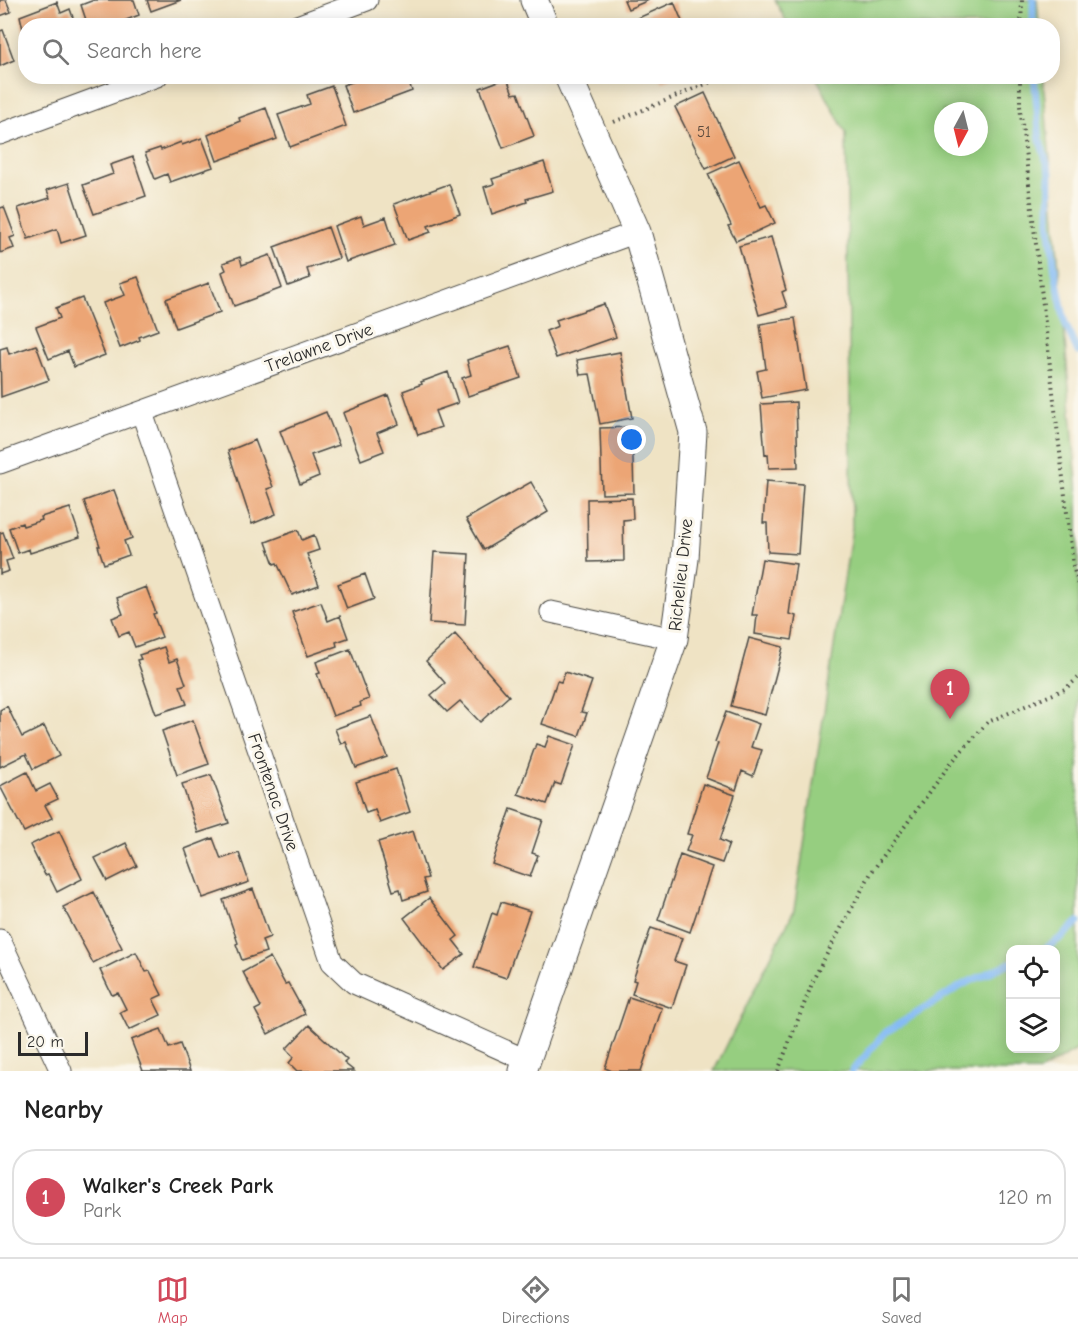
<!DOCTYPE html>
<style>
:root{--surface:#fff;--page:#f6f6f6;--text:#222;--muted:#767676;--line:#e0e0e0;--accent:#d1495b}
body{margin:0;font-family:"Comic Neue",sans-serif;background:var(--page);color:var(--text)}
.controls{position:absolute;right:18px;bottom:18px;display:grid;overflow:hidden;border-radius:12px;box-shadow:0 3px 15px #0003}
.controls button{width:54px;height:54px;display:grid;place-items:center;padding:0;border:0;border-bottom:2px solid var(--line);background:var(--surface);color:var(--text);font:30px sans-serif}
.compass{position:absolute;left:934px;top:102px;width:54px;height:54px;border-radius:50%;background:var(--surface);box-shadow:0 3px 15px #0003;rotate:187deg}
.scale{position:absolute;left:18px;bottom:15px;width:70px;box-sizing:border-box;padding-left:6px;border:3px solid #2b2b2b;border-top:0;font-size:16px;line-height:21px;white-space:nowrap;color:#2b2b2b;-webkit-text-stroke:4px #fbf7ec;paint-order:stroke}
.you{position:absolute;left:632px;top:440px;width:21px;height:21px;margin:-15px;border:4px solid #fff;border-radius:50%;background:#1a73e8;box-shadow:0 0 0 9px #1a73e833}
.badge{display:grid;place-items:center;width:39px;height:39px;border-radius:50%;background:var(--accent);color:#fff;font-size:20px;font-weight:700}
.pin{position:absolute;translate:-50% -50px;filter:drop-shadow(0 2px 3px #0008)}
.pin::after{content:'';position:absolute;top:32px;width:21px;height:18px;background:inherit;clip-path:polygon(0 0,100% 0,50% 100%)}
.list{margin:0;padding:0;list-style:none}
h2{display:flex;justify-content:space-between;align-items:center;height:78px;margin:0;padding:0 24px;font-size:26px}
h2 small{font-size:20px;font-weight:400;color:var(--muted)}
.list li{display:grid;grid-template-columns:39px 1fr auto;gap:18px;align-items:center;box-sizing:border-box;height:96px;margin:0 12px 12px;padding:0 12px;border:2px solid var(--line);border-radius:24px}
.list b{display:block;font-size:22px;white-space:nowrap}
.list p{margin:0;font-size:20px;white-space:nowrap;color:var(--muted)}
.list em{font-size:20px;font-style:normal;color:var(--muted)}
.icon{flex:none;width:33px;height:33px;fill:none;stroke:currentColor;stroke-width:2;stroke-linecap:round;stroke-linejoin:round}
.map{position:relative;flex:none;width:1078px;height:1071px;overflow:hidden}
.search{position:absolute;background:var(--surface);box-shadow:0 3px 15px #0003;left:18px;right:18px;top:18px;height:66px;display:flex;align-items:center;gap:15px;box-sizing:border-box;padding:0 21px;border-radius:24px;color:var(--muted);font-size:22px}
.sheet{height:186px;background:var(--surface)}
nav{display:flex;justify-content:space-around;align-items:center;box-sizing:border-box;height:84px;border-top:2px solid var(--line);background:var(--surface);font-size:16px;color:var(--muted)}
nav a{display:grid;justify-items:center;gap:3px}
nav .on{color:var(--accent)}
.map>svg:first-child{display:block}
.green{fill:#96ce80;stroke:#607c56;stroke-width:1.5;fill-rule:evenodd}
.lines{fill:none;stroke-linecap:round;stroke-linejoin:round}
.stream{stroke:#84bbf4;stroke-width:7}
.building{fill:#eca574}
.minor-casing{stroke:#484742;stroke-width:23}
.tertiary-casing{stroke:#484742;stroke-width:29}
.path{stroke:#484742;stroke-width:4;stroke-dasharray:1.5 4.5;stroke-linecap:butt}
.minor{stroke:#fff;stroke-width:21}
.tertiary{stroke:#fff;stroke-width:27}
.labels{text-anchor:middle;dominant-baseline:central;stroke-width:6;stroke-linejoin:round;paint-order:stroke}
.number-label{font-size:15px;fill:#5b4a3d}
.street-label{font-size:18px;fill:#2b2b2b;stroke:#fbf7ec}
</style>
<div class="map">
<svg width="1078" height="1071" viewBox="0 0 1078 1071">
<rect width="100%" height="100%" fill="#fbf7ec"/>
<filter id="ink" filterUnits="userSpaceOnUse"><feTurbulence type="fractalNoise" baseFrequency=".0167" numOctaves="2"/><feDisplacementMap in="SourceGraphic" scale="12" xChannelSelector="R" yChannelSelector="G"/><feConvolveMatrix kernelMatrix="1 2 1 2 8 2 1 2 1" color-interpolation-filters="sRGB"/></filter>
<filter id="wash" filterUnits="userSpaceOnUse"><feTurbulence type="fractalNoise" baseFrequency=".008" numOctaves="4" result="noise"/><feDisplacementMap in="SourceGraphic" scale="24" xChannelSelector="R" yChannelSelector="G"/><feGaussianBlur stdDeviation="1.35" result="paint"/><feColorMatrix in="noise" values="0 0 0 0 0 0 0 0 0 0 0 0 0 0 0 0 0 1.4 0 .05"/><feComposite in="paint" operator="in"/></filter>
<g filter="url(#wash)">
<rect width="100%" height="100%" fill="#efe3c4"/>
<!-- green -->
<path class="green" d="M775,0H1037L1039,25H788Z
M816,77H1043L1078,497V1049L1040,1071H714L794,910L852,528L846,133ZM943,111H979V147H943ZM1010,950H1056V1048H1010Z"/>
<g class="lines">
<!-- stream -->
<path class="stream" d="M1033,26V0
M1034,76L1040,140L1050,173L1049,221L1055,271L1065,323L1078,352
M1043,950L1062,937L1078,922
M852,1071L886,1032L964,984L1010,963"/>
</g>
<g id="blocks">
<!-- building -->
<path class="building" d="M0,0H6L11,12L0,16Z
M94,0H134L139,15L111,26H88L81,5Z
M147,0H181L151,11Z
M624,0H649L628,9Z
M57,2L61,13L70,9L76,26H26L25,38L20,16Z
M674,2L684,26H631L629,22Z
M3,30L14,60L0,66V31Z
M353,76H407L412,91L353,113L343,85L355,81Z
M659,76H674L662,82Z
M507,78L513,94L518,93L534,136L503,148L480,88Z
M332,86L346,126L290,147L278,115L310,104L307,95Z
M705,93L734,156L706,169L675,107Z
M266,108L277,139L217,161L208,135L240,121L239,118Z
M202,138L213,167L170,182L167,174L155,179L145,153L160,148L161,150L181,142L182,145Z
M133,157L146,196L94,214L83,185L113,174L110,165Z
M739,160L761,207L766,205L775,223L736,241L728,226L731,225L708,174Z
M544,162L553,191L526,199L527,202L492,214L484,187L494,184L492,179Z
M69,183L86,235L61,243L57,229L28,239L18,208L50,198L47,190Z
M449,184L460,214L428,226L431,232L408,240L394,204Z
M4,207L15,236L10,238L14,248L0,253V208Z
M361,216L364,225L386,217L395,245L346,262L334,226Z
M328,227L339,258L307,269L310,278L288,286L274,247Z
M771,237L786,290L782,292L787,307L759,315L739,246Z
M270,255L282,288L234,306L222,272L226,270L223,263L240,257L242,265Z
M138,277L158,330L139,337L140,340L120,348L103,303L125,295L120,283Z
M209,283L220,312L176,328L166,299Z
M82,298L105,355L74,367L68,351L49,359L36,327L60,318L56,308Z
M604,304L616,337L556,358L546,331L558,326L556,320Z
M795,318L806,390L762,398L757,371L766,369L760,324Z
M36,345L49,380L1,397L0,349L7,347L9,354Z
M510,346L521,378L468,396L462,378L471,375L467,360Z
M620,352L632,418L600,424L590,374L580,375L577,360Z
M448,372L458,403L435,411L441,427L418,435L403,391L422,384L421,382Z
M388,395L399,424L377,433L384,451L361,460L343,413Z
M796,402L798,467L769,468L768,454L765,455L761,404Z
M326,412L339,445L311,455L319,476L300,484L280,431Z
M632,427L634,493L602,494L600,428Z
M255,440L273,487L267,489L276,514L252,524L228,451Z
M766,481L803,484L798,554L768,552L767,523H763Z
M531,482L548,512L484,550L466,519Z
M114,490L132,538L124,541L129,555L104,564L98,546H100L84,501Z
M632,498L633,519L623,520L624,561L588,562L587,499Z
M70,508L80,537L30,553L29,549L18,553L9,528L22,523L23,526L42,520L41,517Z
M298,530L302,540L314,535L319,550L307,554L319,585L292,595L277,563L274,564L266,542Z
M3,532L13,559L6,561L9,571L0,574V533Z
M434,552L469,554L465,625L429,623Z
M762,559L796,564L789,614L796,616L792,640L755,634L757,615H752Z
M365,574L374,599L347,609L338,584Z
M146,587L156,613L153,614L162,637L135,647L129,632L119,636L112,618L123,614L117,598Z
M321,602L328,621L340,616L348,638L336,642L337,646L308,656L292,612Z
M455,634L509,696L480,722L460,701L447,712L431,695L445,683L426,661Z
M749,638L783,647L765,715L731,706Z
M164,647L169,662L177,659L186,684L180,686L187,704L156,714L137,660L141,659L139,655Z
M350,649L369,699L360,702L361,706L333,716L317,674L320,673L316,662Z
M565,672L592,681L581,712L587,713L579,736L542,724L557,681L561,682Z
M7,706L22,737L44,726L59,756L33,769L26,754L0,767V710Z
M726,712L759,724L751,747L762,750L753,776L742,771L736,790L706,778L718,743L715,742Z
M371,716L387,757L356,768L346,742L341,744L335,729Z
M193,720L209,764L177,775L162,731Z
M549,736L575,745L561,785L555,783L547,804L518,794L536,744L545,747Z
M396,769L410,812L380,823L375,810L366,813L356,782Z
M27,772L36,791L50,784L58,799L45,805L52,818L24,832L0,786Z
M211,775L229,823L198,833L182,784Z
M703,784L735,795L720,840L729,844L722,863L686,851L692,835L687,834Z
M511,809L543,820L532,853L538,855L530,877L492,864Z
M59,831L82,879L57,892L48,874L45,875L30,845Z
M413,831L428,878L423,879L427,892L403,900L400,889L393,891L378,842Z
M213,838L221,859L239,853L249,882L203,898L185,849Z
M126,843L137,866L107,881L95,858Z
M680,855L712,867L690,932L658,920Z
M253,889L270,937L262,940L266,952L242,960L236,944L238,943L223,900Z
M94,892L122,948L93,963L63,907Z
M429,898L458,936L453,940L464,954L443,970L404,918Z
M501,902L530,911L506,978L474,967L492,913L497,915Z
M651,928L682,938L674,961L686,965L672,1008L632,994L636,981L633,980Z
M136,952L146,972L150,971L162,995L153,999L161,1015L129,1030L120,1012L126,1009L118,993L112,995L100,970Z
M270,957L285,984L288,983L305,1014L268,1034L255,1010L261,1007L243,972Z
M629,997L662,1008L641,1071H612L605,1068Z
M309,1025L347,1060L344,1063L354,1071H297L289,1063L294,1057L286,1049Z
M161,1029L169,1048L180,1044L190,1071H143L131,1040Z"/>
</g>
</g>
<g filter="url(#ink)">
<use href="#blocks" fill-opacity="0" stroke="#484742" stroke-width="1.5"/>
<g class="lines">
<!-- minor casing -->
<g class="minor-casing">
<path id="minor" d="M297,26L367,0
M0,134L157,76
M142,413L332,962L354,983L528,1061
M0,463L637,232
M551,612L674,639
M0,940L61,1071"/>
</g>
<!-- tertiary casing -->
<g class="tertiary-casing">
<path id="tertiary" d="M534,0L545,26
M523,1071L674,639L685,559L693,432L637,232L568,76"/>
</g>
<!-- path -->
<path class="path" d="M1021,26L1022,0
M1020,76V106L1073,565L1078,585
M614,122L725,76
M778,1071L815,976L871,873L950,764L988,722L1065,689L1078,678"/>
<!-- minor -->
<use href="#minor" class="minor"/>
<!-- tertiary -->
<use href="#tertiary" class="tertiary"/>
</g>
</g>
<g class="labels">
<!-- number labels -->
<g class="number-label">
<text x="704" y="132">51</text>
</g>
<!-- street labels -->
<g class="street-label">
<text transform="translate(319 348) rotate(-20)">Trelawne Drive</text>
<text transform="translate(681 575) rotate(-84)">Richelieu Drive</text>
<text transform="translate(273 792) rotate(71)">Frontenac Drive</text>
</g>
</g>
</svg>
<div class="controls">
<button><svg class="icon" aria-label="locate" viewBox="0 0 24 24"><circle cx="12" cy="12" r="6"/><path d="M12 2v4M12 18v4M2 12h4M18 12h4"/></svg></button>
<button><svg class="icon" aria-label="layers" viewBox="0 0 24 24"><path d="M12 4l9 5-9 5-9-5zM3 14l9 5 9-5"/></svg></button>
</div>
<svg class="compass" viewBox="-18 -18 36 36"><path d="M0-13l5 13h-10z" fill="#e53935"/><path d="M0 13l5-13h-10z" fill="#767676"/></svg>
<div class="scale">20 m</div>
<div class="you"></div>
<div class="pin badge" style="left:950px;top:719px">1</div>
<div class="search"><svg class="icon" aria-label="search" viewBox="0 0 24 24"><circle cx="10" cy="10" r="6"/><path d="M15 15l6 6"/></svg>Search here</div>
</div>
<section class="sheet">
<h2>Nearby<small></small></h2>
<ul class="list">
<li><span class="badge">1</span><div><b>Walker's Creek Park</b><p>Park</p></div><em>120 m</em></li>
</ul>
</section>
<nav>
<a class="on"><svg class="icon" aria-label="map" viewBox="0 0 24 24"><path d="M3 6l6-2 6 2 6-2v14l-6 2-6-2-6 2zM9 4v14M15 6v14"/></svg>Map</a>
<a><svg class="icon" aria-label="directions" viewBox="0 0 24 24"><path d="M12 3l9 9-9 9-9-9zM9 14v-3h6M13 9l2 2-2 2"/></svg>Directions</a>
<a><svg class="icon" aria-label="saved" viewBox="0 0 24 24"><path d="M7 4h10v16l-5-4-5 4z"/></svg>Saved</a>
</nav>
